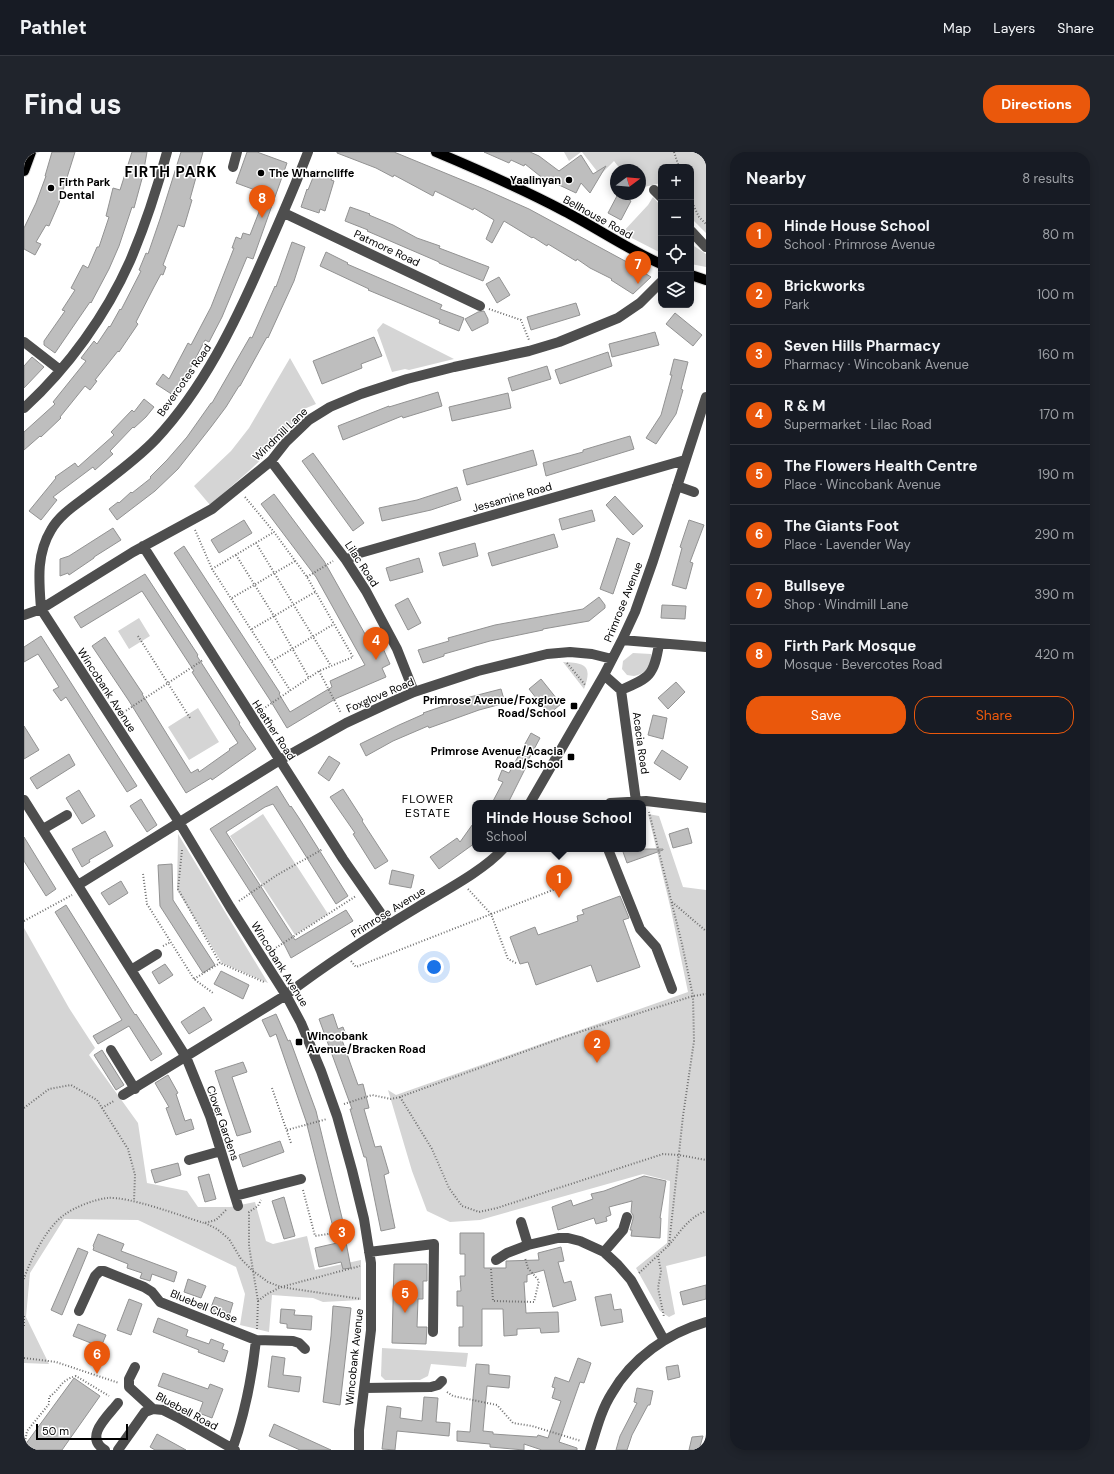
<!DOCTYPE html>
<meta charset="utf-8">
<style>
:root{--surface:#171b24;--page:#20242c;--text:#f1f3f6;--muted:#9ea1a6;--line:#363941;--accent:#ea580c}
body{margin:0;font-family:"DM Sans",sans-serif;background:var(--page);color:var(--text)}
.controls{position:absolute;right:12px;top:12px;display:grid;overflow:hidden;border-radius:8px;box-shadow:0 2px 10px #0003}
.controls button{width:36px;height:36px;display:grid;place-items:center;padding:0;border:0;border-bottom:1px solid var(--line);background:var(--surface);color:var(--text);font:20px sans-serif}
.compass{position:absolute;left:586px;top:12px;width:36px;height:36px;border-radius:50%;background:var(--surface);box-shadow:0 2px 10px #0003;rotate:74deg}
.scale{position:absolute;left:12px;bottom:10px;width:92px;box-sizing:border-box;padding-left:4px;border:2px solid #000;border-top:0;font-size:11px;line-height:14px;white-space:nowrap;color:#000;-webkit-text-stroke:3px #fff;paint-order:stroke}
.you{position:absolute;left:410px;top:815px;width:14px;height:14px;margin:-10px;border:3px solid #fff;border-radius:50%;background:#1a73e8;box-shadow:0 0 0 6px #1a73e833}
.badge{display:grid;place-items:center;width:26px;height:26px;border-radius:50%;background:var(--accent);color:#fff;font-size:13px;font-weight:700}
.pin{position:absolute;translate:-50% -33px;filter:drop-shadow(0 1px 2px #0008)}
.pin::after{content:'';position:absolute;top:21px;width:14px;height:12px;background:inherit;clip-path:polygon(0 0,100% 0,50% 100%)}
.popup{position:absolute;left:448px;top:648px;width:174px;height:52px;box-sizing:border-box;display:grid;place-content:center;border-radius:8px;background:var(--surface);filter:drop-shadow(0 1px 3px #0005);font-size:13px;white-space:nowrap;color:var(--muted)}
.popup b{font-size:15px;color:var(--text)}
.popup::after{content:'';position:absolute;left:50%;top:100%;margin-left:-8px;border:8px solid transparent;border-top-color:var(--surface)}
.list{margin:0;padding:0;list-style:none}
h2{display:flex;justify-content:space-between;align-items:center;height:52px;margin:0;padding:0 16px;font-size:17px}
h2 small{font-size:13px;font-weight:400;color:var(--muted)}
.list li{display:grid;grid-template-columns:26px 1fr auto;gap:12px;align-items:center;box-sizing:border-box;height:60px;padding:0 16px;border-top:1px solid var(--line)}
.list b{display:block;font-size:15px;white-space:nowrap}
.list p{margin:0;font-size:13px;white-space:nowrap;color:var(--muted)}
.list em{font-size:13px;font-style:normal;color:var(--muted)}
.actions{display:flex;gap:8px;padding:12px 16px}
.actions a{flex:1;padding:9px 0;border:1px solid var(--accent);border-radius:16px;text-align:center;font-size:14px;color:var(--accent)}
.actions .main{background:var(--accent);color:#fff}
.icon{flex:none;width:22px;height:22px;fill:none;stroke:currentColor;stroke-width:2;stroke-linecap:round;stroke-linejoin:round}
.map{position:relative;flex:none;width:682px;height:1298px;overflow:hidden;border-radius:16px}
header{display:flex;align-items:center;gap:24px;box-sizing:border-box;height:56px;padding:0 20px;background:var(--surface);border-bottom:1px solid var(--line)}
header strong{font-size:19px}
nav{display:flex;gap:22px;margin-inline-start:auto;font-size:14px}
.intro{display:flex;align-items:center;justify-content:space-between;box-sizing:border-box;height:96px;padding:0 24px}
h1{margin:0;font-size:28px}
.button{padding:10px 18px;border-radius:16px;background:var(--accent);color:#fff;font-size:14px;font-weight:700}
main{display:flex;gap:24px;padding:0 24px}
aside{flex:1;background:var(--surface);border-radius:16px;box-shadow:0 2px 10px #0003}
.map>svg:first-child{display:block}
.green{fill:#d5d5d5}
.building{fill:#bebebe;stroke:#929292}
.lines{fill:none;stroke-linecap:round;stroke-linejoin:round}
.major-casing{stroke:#dbdbdb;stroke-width:12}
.path{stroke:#707070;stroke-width:2;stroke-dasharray:1 2;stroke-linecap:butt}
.minor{stroke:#4e4e4e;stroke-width:10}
.major{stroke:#000;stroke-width:10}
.poi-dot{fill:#000;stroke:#fff;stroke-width:1.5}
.labels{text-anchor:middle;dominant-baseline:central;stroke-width:3;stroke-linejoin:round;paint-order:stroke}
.poi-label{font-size:11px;font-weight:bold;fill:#000;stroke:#fff;text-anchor:start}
.street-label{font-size:11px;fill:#000;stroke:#fff}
.neighbourhood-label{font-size:12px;letter-spacing:1px;fill:#000;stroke:#fff}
.district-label{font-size:15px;font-weight:bold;letter-spacing:1px;fill:#000;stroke:#fff}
</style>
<header>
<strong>Pathlet</strong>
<nav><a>Map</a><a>Layers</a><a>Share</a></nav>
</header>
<div class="intro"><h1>Find us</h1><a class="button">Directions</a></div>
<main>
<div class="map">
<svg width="682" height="1298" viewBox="0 0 682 1298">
<rect width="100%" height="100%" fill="#fff"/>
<!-- green -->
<path class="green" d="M540,0H557L545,9Z
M558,0H682V81L667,66V15H637V31L616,36V18H597L590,9L576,23Z
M629,45L637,54V101L598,81L624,53Z
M667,92L682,102V115L667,112Z
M359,171L430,207L385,218L381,217L368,220L353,178Z
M266,206L292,252L280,257L251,294L226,318L186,353L170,334L207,299L225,276Z
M115,466L126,484L105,497L94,479Z
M609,501L627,502C630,512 620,523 610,524C607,524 605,523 603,523L598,517L599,509Z
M539,510C561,511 569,513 560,537Z
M174,556L195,590L165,608L144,575Z
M239,662L304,762L271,783L206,684Z
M624,662L635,664L659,735L682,738V1104L642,1114L651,1162L645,1165L636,1159L612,1116L643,1091L646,1029L619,1022L456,1068L426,1070L403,1059L388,1019L364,938L372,943L664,840L647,758Z
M154,682L244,831L198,811L153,738Z
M0,776L45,856L71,896L65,903L114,971L123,1031L163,1039L174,1055H206L231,1050L242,1089L249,1092L283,1084L291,1118L337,1108V1148L299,1150L289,1146L248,1143L245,1180L216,1173L221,1142L212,1115L114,1068L40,1067L6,1121L2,1165L25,1212L0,1211Z
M358,1196L444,1201L442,1215L407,1212L404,1224L396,1228H361L357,1224Z"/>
<!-- building -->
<path class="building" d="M28,0H51L35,51L25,74L22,73L12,90L17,92L11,103L0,97V76L12,51L22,24H21Z
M108,0H123L119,23L110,56L108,55L95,94L85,117L67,151L66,150L31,201L20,193V189L41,159L38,158L51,138L47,136L59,113L64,116L73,95H75L85,65L82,64L89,36L96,38Z
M157,0H179L166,47L168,48L160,75L154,73L139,113L142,115L139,123L137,122L130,135L112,170L114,172L95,200L94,199L71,228L73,229L66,238L61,234L36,265L37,266L17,285L16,284L0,298V280L31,252L29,250L62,209L57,206L70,189L73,192L85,174L86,175L96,157L97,158L117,119L115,118L122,101L124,102L136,67Z
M223,0H233L263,11L229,107L223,105L198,165L185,190L181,188L164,221L149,243L132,232L139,222L145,227L164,191L167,193L187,155L210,96H208L212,85L217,87L219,81L226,83L242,42L212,31Z
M313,0H370L460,37L505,57L601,109L627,125L609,142L587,128L588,127L566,116L553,107L552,109L524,92L523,94L509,85L508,86L480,69L468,91L462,87L470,68L450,56L449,58L411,39L409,44L370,23L369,25L352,16L313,1Z
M460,0H506L515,4L535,19L557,3L569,22L582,14L566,41L557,31L552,41L516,24L501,12L500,14L487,8L485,11Z
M292,18L308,24L307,28L310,29L301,59L296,57L295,61L277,55L283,37L284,38Z
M594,42L607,49L597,68L584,61Z
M326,55L346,62L345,63L369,73L393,86L416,94L415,96L465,115L459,129L415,111V110L343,79L344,78L321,69Z
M268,90L281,95L270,129L244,186L243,185L216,234H215L202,255L187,275L154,317L131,339L93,368L85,357L94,350L95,351L107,340L108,341L127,326L126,325L143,308L163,285L187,251H188L226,185L228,186L251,134L252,135Z
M302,100L324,111L323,112L418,153L416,157L440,166L435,179L415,171L416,168L344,138L345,137L296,114Z
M475,125L486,143L473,151L462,132Z
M552,151L556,163L507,178L503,165Z
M460,159L464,167V171L448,179L441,167L454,160Z
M651,161L678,183L669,194L642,172Z
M631,180L635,193L588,205L585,192Z
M350,185L358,204L337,212L338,216L298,232L289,209Z
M584,200L588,214L536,232L531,218Z
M8,205L20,215L0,236V214Z
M650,207L664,210L657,237L659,238L652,262L632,292L622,286L637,263L648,223H646Z
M523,214L527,227L488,239L484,226Z
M414,240L418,254L379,266L378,264L319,288L314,274L365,254V255Z
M484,241L487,256L428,269L425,255Z
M120,247L130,255L122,265L110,276L109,275L86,299L89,302L71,318L69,315L29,345L33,348L17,368L5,359L32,326L31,325L51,311L54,315L90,283L87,280L108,258L110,260Z
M606,284L610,297L522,324L519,311L559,300V298Z
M509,298L513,313L443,333L439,318Z
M289,301L340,371L329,379L278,309Z
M433,335L437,348L407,358L358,369L355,356L393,348Z
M250,342L300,409L350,498L358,494L366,512L358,516L362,525L313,546L263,576L246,548L150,401L160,394L256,541L255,542L266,560L308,535L306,529L341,513L292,425L237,352Z
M591,344L619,374L609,383L582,353Z
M568,358L571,369L538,378L535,367Z
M220,368L228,381L195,401L187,388Z
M665,368L680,373L666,410L669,411L662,437L648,433L658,396L656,395Z
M89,376L97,388L70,405V406L45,423L44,421L36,424V407L45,404Z
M530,382L534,395L468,414L464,401Z
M593,386L606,391L589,442L576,437Z
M451,391L454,404L419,414L415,401Z
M395,406L399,420L366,429L362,416Z
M121,422L174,503L173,504L216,571L215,572L232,597L188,628L187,626L162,641L105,549L68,494L81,485L119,542H118L167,621L174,617L175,620L206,598L205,597L214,591L168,520L170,519L118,439L57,476L50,465Z
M575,445L581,453V456L565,469L519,477V478L466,489L420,502V504L399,511L394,498L425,489L424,486L471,473L559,457Z
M384,446L397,471L384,478L371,453Z
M638,453L662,454L661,467L637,466Z
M17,484L113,634L103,640L42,545L37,549L29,538L35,535L14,502L0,510V495Z
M517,527L537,552L525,562L505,537Z
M652,530L661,540L644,557L634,546Z
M477,537L481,551L455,558L405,576L404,574L369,589L342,604L336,592L375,573L400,562L399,561L446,545Z
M629,563L643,566L639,587L624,583Z
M0,574L15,598L0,607Z
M507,581L516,586L501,614L502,615L484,651H468L479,630L474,628L478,618L485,621Z
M638,598L664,615L656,628L630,611Z
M45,602L51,613L13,637L6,626Z
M305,604L316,611L305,629L294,621Z
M253,634L266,655L267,654L275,666L324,744L312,752L249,652L241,655L202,680L271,788L322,758L329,769L267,806L261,794L186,677Z
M319,637L339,668L338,669L364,709L351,717L329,682L331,681L306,645Z
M55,638L71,664L58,672L42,646Z
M117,647L133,673L123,680L106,654Z
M451,669V691L415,717L406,705L433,686L436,690Z
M664,676L668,691L649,696L645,682Z
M81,679L89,694L65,708L66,710L58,715L48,697Z
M0,685L32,737L22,744L0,709Z
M598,697H639V698L603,711Z
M148,712L149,748L191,813L179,821L136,754L134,713Z
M368,718L390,723L387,736L365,732Z
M97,729L104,741L85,753L77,741Z
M596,744L605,766L599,768L616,815L573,830L567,813L512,833L504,810L496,812L486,785L511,775L514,783L554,769L553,764L560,762L558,758Z
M42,753L111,863L112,862L138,902L127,909L105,874L74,892L69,884L98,868L31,760Z
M141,812L149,823L135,832L128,820Z
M197,819L225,833L219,847L190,832Z
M180,855L188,868L165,882L157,870Z
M252,862L264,889L266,888L292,959L320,1074L319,1075L327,1116L319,1117L317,1110L295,1115L291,1096L313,1091L282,969L252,882L246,885L238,868Z
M309,862L314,877L319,875L323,886L318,888L334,933L339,932L345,956L340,957L351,995L357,994L365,1021L360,1023L371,1076L357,1079L342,1005H340L326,957H328L295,867Z
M78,898L100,933L92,938L70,903Z
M219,910L223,920L208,925L227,980L213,984L191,919Z
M144,923L154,941L152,942L161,969L167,967L170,977L152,983L142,956L145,955L131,931Z
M256,989L260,1000L219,1015L215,1003Z
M154,1011L157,1023L131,1031L127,1018Z
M185,1022L192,1047L181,1050L174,1025Z
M620,1024L642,1029L636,1066H637L636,1086L607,1084L608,1078H606L609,1067V1063L607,1060L608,1049L585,1055L587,1063L582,1065L583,1069L572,1072L570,1066L534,1078L528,1055L547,1048L549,1054L569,1047L567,1042L580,1039Z
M260,1045L271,1084L260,1087L248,1049Z
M436,1081H460V1116H482V1109L515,1108L514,1101L537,1095L540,1109L534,1110L540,1131L547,1129L552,1148L529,1155L520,1118L503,1123V1130H500L502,1161L534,1160L535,1180L517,1181L516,1176L493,1177V1183L480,1184L479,1157H458V1194H435V1175H439V1154H433V1139H437L436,1124H441V1102H436Z
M74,1082L100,1092L97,1099L153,1120L150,1130L128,1122L126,1129L116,1126L118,1121L103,1116L104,1112L69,1098L70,1095L69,1094Z
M54,1096L64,1100L38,1163L27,1158Z
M370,1112H403V1129H399V1147H394L393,1175H403L402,1192L368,1191Z
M164,1127L182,1134L177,1146L160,1140Z
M682,1133V1147L659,1153L656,1140Z
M587,1142L590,1158L597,1157L599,1170L577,1174L571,1145Z
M191,1145L209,1151L205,1164L186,1158Z
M105,1147L118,1152L107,1183L93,1178Z
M309,1154L327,1156L316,1253L299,1250L307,1184Z
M257,1157L271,1158L270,1163L288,1164L287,1178L263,1176V1172L256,1171Z
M134,1166L164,1178L162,1184L185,1192L187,1187L200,1192L198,1197L204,1199L200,1210L174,1200L175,1198L129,1180Z
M54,1172L82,1183L77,1195L49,1184Z
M248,1204L261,1206L259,1223L277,1225L275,1240L244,1235Z
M554,1206L567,1211L560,1231L556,1230L535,1290L553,1296V1298H518L500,1292V1298L466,1295V1292L433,1289V1279L446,1280L452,1212L465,1213V1222L486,1224L485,1236L463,1234L459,1279L469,1280V1282L513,1285L514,1283L524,1286L537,1249L528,1246L531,1236L528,1235L531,1225L545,1230Z
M654,1213L656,1225L644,1228L642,1215Z
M139,1221L184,1237L186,1232L199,1237L188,1266L175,1261L179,1250L134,1234Z
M50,1226L76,1244L38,1298H8L1,1293Z
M613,1236L629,1239L626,1253H624L608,1283L603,1298H592L596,1284L613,1251L610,1250Z
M400,1245L414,1246L412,1270L426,1271L425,1284L373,1279L371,1298L358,1297L363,1254L377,1256L376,1266L398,1269Z
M250,1272L307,1298H276L245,1284Z
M133,1282L162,1298H131L126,1295Z
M679,1284L675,1298H665L668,1285Z"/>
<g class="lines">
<!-- major casing -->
<g class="major-casing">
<path id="major" d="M412,0C455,18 498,37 540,59C573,76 603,97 637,112
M0,19L7,0
M667,123L682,128"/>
</g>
<!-- path -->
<path class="path" d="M650,0L655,15
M667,48L675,65L682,72
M465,157L497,168L505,188
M221,345L250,380L283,425L329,505L295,519L236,559
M171,378L188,417L266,538
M232,391L307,514
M212,403L250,464L285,526
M188,417L250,380
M283,425L309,409
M208,446L271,409
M228,477L291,440
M114,484L166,566
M248,509L310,472
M543,511L562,534
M295,519L317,561
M97,562L179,508
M158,698L154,737L196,811L240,830
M119,722L123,752L170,827L189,841
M444,737L467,762L484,807L492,811
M215,749L253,723L299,697
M648,750L682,779
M0,769L48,743
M139,794L147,790
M247,799L332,744
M327,809L332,815L539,734
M170,827L196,811
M248,936L267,991
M376,945L408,997L425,1036L438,1054L455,1060L473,1056L639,1002L655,1003L682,1008
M320,952L348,943L367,947L376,945L543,884L669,844L682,842
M0,956L25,937L47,933L73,948L104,997L111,1023L110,1049
M78,956L90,949
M263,978L303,967
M279,1038L291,1084L330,1078
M181,1071L193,1077L205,1087L217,1107L229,1119L244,1130L257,1135L336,1114
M645,1093C656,1080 665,1065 682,1059
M634,1104L637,1119L634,1136L640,1165
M467,1117L469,1149L510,1150L515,1129L504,1116L501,1106
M615,1121L645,1093L659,964L670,889L669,844L658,792L625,660
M0,1127C6,1108 23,1075 40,1063C51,1055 69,1048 83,1046C105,1044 157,1064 180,1071L192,1068L203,1057
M234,1149L243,1142L257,1135L337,1147
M0,1164V1176
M233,1177L234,1149L225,1094V1060L234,1054L237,1048
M0,1206L32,1210L95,1231
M423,1240L429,1244L473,1253L489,1271L508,1274L557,1289
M0,1296L3,1279L25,1252V1245C36,1238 36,1228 52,1224L85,1244"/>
<!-- minor -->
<path class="minor" d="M284,0C270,37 254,73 238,109C211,171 179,237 132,287C112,308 89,324 67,341C53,352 36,362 27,378C12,403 15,429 17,457L155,670L206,755L262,843L277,871L297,919L313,964L328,1018L340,1067L347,1111V1178L335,1278V1298
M209,15L213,0
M630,38L637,45
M260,61L456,154
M667,79L682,95
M0,190L36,218
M0,256C44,216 82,163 106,109C121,74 133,37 143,0
M247,309L322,408L342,439L373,497L390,540
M653,334L670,340
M119,394L319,707L365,773
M322,408L336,401L661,308
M0,463L17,457L109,400L188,357L247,309L262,290L285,268L306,255L337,242L383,227L430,215L505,199L535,190L594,166L616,151L637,130
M598,488L682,495
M580,523L597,538L612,649
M597,538C626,526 630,523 635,492
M0,648L162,905L186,964L214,1054
M506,651L580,523L598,488L611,460L629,409L682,245
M586,651L622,649L682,656
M19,677L43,663
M584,697L616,777L632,795L648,837
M54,733L256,608L322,571L365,551L390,540L454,519L523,502L546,500L568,502L588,507
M107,818L133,802
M87,898L111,937
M99,943L262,843C304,811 349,782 394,755C420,739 459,719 479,697
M165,1008L197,999
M211,1044L277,1027
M497,1070L504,1093
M345,1100L410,1092L409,1180
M580,1100L599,1078L603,1065
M472,1108L483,1101L504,1093L534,1086H544L556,1089L580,1100L594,1113L607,1128L640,1188
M55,1159L71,1124L76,1119H80L120,1135L128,1140L136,1150L232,1188L269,1189L275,1191L281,1197
M111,1215L105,1227V1235L129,1257L139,1258L153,1265L211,1298
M340,1236L407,1235L414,1233L418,1229
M81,1298C59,1285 84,1264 94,1251
M94,1298L121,1260L129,1257
M208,1298C221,1262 228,1225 232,1188
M566,1298C572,1279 577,1258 588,1241C608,1206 644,1181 682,1170"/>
<!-- major -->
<use href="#major" class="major"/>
</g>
<!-- markers -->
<g class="poi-dot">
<circle cx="237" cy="21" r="4"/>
<circle cx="545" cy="28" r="4"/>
<circle cx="27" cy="36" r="4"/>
<rect x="546" y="550" width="8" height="8" rx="2"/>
<rect x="543" y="601" width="8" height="8" rx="2"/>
<rect x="271" y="886" width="8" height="8" rx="2"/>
</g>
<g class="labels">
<!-- poi labels -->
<g class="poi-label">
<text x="245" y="21">The Wharncliffe</text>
<text x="537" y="28" text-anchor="end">Yaalinyan</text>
<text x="35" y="30">Firth Park<tspan x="35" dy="13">Dental</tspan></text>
<text x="542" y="548" text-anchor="end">Primrose Avenue/Foxglove<tspan x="542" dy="13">Road/School</tspan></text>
<text x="539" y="599" text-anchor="end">Primrose Avenue/Acacia<tspan x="539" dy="13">Road/School</tspan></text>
<text x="283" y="884">Wincobank<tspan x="283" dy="13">Avenue/Bracken Road</tspan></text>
</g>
<!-- street labels -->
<g class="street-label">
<text transform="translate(574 65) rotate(29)">Bellhouse Road</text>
<text transform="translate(363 96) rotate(25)">Patmore Road</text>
<text transform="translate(160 228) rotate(-55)">Bevercotes Road</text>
<text transform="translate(256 282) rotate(-44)">Windmill Lane</text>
<text transform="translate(488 345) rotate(-16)">Jessamine Road</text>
<text transform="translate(338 412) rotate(57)">Lilac Road</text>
<text transform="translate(599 450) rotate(-68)">Primrose Avenue</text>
<text transform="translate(83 538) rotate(57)">Wincobank Avenue</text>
<text transform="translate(356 543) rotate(-23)">Foxglove Road</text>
<text transform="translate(250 578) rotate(57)">Heather Road</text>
<text transform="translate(617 591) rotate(82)">Acacia Road</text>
<text transform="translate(364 760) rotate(-32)">Primrose Avenue</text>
<text transform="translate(256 812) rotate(58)">Wincobank Avenue</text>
<text transform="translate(199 971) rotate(71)">Clover Gardens</text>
<text transform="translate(180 1154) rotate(22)">Bluebell Close</text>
<text transform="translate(330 1205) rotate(-84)">Wincobank Avenue</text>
<text transform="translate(163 1259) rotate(28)">Bluebell Road</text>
</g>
<!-- neighbourhood labels -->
<g class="neighbourhood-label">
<text x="404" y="647">FLOWER<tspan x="404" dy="14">ESTATE</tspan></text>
</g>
<!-- district labels -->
<g class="district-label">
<text x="147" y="20">FIRTH PARK</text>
</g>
</g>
</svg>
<div class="controls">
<button>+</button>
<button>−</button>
<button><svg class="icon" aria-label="locate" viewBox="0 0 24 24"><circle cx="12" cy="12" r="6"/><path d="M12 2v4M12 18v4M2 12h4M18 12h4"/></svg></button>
<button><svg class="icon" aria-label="layers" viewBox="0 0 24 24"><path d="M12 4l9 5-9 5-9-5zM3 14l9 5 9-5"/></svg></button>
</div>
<svg class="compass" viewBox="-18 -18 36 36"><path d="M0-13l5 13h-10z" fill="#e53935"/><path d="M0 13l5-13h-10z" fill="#9ea1a6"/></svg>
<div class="scale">50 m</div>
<div class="you"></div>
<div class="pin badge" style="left:535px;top:746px">1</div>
<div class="popup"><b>Hinde House School</b>School</div>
<div class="pin badge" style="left:573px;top:911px">2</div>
<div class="pin badge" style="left:318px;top:1100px">3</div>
<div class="pin badge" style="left:352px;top:508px">4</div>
<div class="pin badge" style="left:381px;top:1161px">5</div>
<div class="pin badge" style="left:73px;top:1222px">6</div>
<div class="pin badge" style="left:614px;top:132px">7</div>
<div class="pin badge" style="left:238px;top:66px">8</div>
</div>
<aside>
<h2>Nearby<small>8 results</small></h2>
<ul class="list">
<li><span class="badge">1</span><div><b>Hinde House School</b><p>School · Primrose Avenue</p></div><em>80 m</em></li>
<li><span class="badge">2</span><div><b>Brickworks</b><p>Park</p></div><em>100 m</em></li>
<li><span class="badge">3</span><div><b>Seven Hills Pharmacy</b><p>Pharmacy · Wincobank Avenue</p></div><em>160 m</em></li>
<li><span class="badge">4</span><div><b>R &amp; M</b><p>Supermarket · Lilac Road</p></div><em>170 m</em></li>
<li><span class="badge">5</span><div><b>The Flowers Health Centre</b><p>Place · Wincobank Avenue</p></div><em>190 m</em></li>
<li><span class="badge">6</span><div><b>The Giants Foot</b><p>Place · Lavender Way</p></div><em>290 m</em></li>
<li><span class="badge">7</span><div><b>Bullseye</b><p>Shop · Windmill Lane</p></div><em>390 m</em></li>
<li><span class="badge">8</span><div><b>Firth Park Mosque</b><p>Mosque · Bevercotes Road</p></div><em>420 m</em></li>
</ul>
<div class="actions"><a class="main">Save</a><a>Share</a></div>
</aside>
</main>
